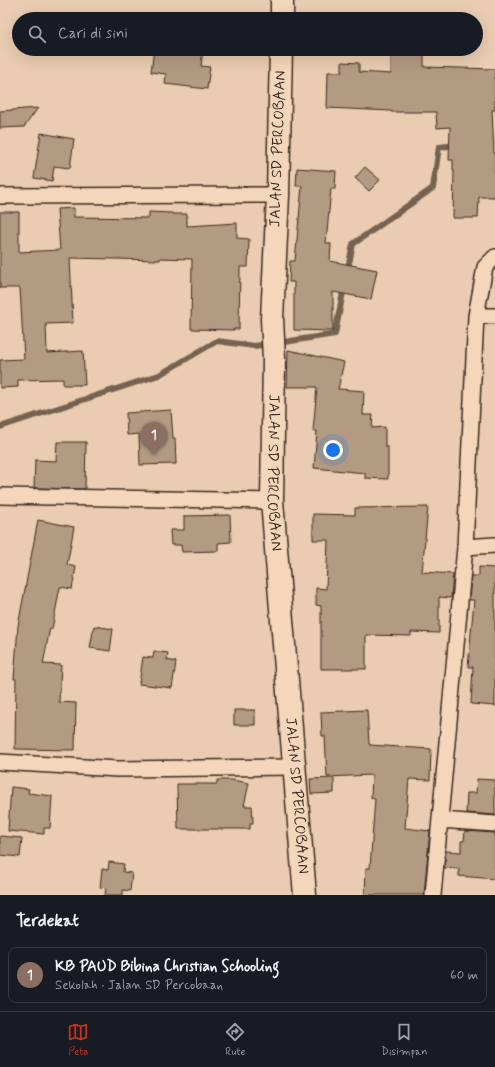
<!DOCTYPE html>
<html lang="id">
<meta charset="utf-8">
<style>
:root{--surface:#171b24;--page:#20242c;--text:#f1f3f6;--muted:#9ea1a6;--line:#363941;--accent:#c8321e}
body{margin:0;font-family:Mynerve,sans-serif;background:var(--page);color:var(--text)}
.you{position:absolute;left:333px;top:450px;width:14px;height:14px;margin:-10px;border:3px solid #fff;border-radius:50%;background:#1a73e8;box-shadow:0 0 0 6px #1a73e833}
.badge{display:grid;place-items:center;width:26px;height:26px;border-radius:50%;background:var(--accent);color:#fff;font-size:13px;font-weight:700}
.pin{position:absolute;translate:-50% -33px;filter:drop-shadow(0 1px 2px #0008)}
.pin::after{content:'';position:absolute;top:21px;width:14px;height:12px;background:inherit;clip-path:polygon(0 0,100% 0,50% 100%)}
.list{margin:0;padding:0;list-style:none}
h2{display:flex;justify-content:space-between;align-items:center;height:52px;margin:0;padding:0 16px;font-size:17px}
h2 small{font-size:13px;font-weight:400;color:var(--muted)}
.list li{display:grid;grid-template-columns:26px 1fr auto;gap:12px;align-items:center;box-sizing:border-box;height:56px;margin:0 8px 8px;padding:0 8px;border:1px solid var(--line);border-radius:8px}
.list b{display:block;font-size:15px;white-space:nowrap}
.list p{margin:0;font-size:13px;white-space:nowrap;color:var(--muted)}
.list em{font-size:13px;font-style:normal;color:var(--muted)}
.icon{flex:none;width:22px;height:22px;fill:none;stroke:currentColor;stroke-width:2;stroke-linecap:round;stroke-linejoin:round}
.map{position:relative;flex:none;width:495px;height:895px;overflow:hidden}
.search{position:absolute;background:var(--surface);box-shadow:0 4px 16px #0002;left:12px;right:12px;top:12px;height:44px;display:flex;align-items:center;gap:10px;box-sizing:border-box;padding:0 14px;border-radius:22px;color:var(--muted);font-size:15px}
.sheet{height:116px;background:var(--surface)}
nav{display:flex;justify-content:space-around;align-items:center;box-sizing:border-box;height:56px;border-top:1px solid var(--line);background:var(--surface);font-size:11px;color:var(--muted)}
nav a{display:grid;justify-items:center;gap:2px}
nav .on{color:var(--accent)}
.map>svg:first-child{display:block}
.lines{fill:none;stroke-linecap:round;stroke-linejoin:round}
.stream{stroke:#766251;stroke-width:6}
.building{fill:#b39a83;stroke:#3b2a1e}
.street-casing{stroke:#3b2a1e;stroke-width:18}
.secondary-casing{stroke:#3b2a1e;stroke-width:25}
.street{stroke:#f4d7ba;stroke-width:15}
.secondary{stroke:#f4d7ba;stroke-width:22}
.labels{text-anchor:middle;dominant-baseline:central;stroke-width:3;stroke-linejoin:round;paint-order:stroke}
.street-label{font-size:15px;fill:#3b2a1e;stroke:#f4d7ba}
</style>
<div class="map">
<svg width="495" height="895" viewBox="0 0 495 895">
<rect width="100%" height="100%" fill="#e9ccb1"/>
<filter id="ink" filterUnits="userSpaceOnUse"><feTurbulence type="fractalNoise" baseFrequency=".025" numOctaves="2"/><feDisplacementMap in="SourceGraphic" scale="8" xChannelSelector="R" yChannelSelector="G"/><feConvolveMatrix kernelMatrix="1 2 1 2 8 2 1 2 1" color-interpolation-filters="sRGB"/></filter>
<g filter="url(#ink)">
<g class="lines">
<!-- stream -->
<path class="stream" d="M347,273L353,244L433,188L439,147L457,145
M278,343L335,334L344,287
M0,427L159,375L217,341L254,346L269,344"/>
</g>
<!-- building -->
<path class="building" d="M154,49H203L201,66L210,67L207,89L165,84L166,74L151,72Z
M391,49H424V67L495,69V110H492L494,153H495V197H479L478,218H453L454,171H453V160H449L450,127L437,128L436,112H391V111L327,108L328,72H342V62L359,63V72L391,74Z
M38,108L24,127L0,128V111Z
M41,133L74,139L70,168L54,166L52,181L34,178Z
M365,167L380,180L369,191L355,178Z
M297,168L336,171L335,189H331L326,243L331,244L330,261L377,270L371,299L333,292V331L294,330V282H289L290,261H295L302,186H296Z
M74,208V217L149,218V212L172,213V214H187V226L237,223V238L249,239L248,267H240L239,329H234V330L191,329L192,259L160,258V260L70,258L73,323L46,324L47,353L83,351L85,385H63V379L18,380V387L0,388V360L24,359L20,288H0V212H19V252L60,250L57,209Z
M288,350L344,362L338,389L364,391L363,415H373L372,428L385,427V447H388V479L365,478V473L314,468L317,431H313L317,387H287Z
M171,410L173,438H175L176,464L140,465L139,434L127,435L126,413Z
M57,442H86L85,489L34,488L35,460L56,461Z
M428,507L422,572L453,574L451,598L439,597V633L411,632V636L366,635V669H321V606L316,605V588L326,589L328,540H313V514L355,515V508Z
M230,515L231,542L218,543V551L182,552L181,545H171L170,530H184V516Z
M38,520L74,527L67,565L76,567L72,589L60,587L52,629L50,628L43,664L61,665L59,702L76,703L75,750L15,749L16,679H14L18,626Z
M479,567L495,568V706L471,704L473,667H468L474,600H469L471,576H479Z
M94,626L113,629L110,651L90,648Z
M154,651L168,653L167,660L176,662L172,688L139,684L143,657L153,658Z
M234,710H255V725H234Z
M367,710L369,744H370V745L431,749L430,780L409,779L405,828L430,831L424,895H365L366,868H370L375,799L371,798L372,775L327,777L325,736H322L321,712Z
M334,778V793L311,794L310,779Z
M477,779L495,780V815L466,813L467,793H476Z
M217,780H232L249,783L244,806H252L253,823H250V829H178L177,784H217Z
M11,787L29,789L28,793L52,796L50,828H44V834L8,831Z
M465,831L495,833V879L459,876V869L444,868L446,851L461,852V841H464Z
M0,836L22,838L20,857L0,855Z
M109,862L124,864L123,872L132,873L130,891L123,890V895H105L106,888L100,887L102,869L108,870Z"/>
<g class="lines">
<!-- street casing -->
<g class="street-casing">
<path id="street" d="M0,196L278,195
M476,316H495
M0,496L272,501
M465,547L495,545
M0,762L118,769L294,767
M440,820L495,824
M433,895L465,547L476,316L485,267L495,257"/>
</g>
<!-- secondary casing -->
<g class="secondary-casing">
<g id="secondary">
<path d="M282,19V0"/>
<path id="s1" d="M281,49L278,195L272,319L274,359L272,501L305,895"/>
</g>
</g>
<!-- street -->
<use href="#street" class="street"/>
<!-- secondary -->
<use href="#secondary" class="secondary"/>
</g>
</g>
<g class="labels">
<!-- street labels -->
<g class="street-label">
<text transform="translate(278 149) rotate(-88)">JALAN SD PERCOBAAN</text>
<text stroke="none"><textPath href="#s1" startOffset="424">JALAN SD PERCOBAAN</textPath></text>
<text stroke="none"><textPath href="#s1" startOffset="748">JALAN SD PERCOBAAN</textPath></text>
</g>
</g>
</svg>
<div class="you"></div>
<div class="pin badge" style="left:154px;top:455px;background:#8d6e63">1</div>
<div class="search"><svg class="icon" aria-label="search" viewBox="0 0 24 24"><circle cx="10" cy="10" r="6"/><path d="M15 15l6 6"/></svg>Cari di sini</div>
</div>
<section class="sheet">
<h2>Terdekat<small></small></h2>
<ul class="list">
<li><span class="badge" style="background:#8d6e63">1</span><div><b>KB PAUD Bibina Christian Schooling</b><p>Sekolah · Jalan SD Percobaan</p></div><em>60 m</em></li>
</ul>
</section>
<nav>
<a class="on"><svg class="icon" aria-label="map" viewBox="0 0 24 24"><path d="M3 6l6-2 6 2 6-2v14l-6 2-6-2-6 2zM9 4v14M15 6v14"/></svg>Peta</a>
<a><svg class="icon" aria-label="directions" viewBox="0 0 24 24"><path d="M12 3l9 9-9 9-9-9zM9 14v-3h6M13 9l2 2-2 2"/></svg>Rute</a>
<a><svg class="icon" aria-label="saved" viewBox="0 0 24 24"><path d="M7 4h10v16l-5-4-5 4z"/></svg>Disimpan</a>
</nav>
